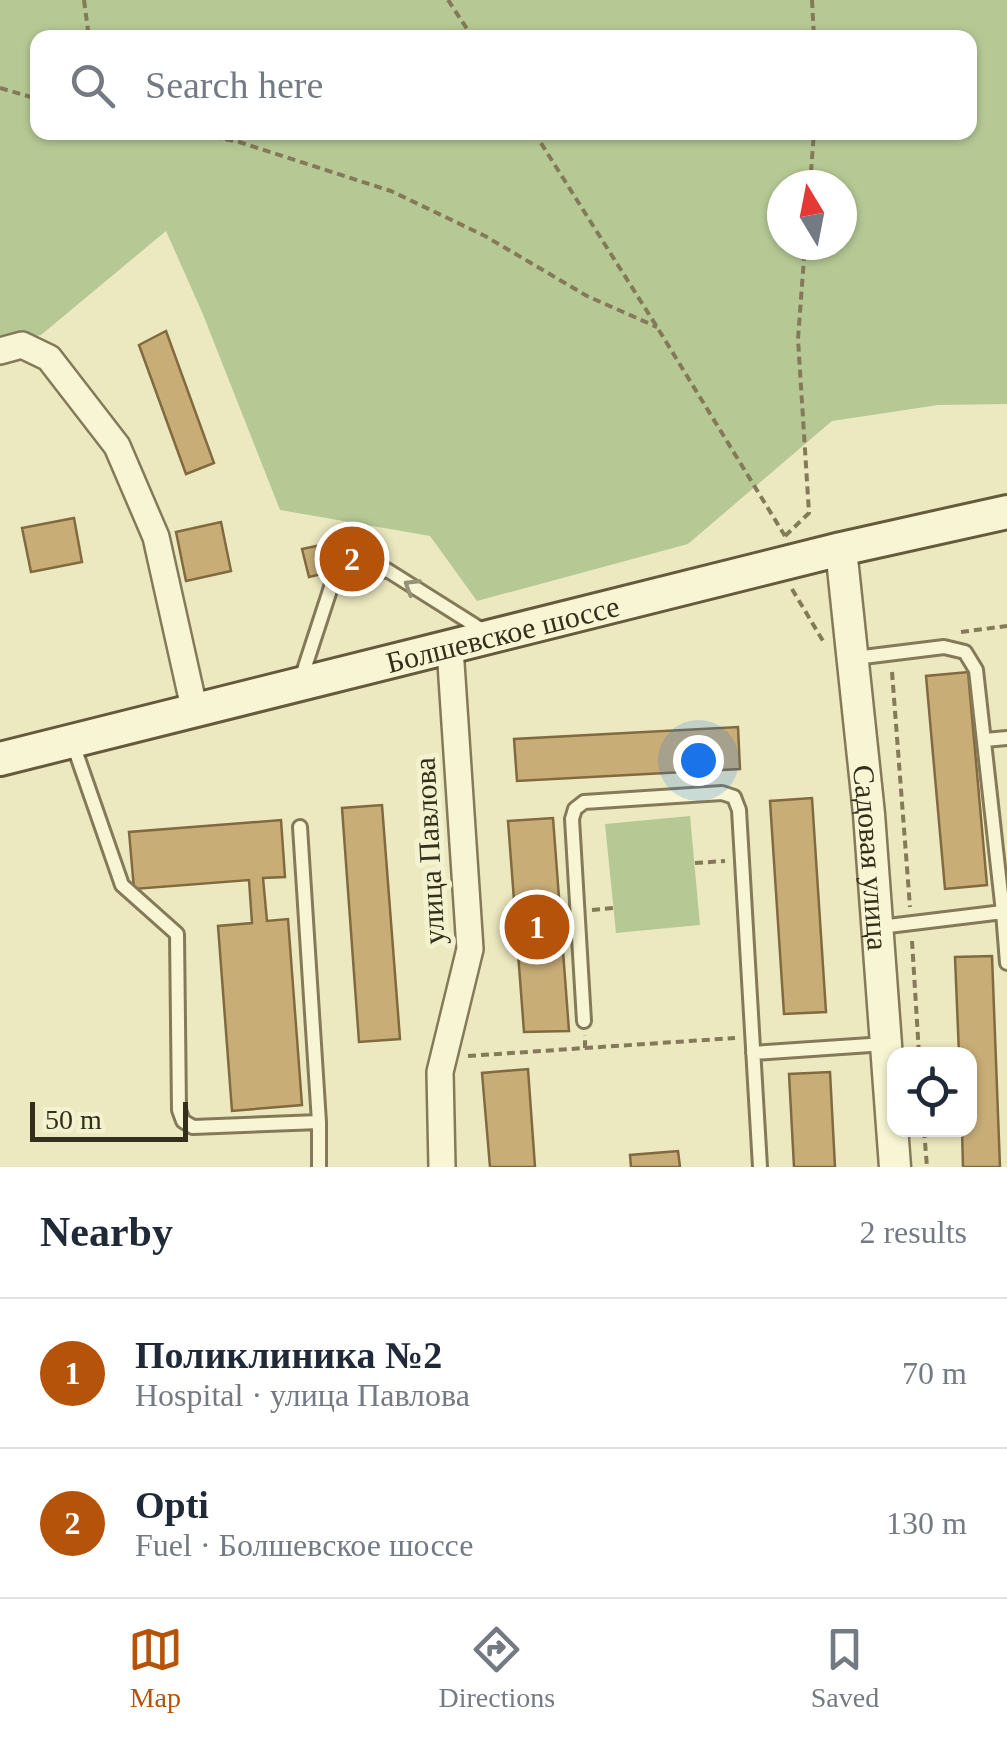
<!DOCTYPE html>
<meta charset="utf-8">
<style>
:root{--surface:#fff;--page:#f2f2f3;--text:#1f2937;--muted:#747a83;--line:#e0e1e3;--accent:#b45309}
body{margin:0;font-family:Georgia,serif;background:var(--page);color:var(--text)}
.controls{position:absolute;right:30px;bottom:30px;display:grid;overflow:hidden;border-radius:20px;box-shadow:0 2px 8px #0004}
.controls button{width:90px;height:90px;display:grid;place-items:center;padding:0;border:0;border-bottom:2px solid var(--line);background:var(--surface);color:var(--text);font:50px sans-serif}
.compass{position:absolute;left:767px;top:170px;width:90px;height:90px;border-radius:50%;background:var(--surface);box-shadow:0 2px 8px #0004;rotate:350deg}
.scale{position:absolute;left:30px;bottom:25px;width:158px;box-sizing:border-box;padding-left:10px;border:5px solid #342e1d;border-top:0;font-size:28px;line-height:35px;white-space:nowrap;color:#342e1d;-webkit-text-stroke:8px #f3f2cf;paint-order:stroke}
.you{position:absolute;left:698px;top:760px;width:35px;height:35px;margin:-25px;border:8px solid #fff;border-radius:50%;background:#1a73e8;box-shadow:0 0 0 15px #1a73e833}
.badge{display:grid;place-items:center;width:65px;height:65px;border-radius:50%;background:var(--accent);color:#fff;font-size:32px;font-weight:700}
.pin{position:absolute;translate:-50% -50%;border:5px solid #fff;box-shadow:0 2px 10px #0006}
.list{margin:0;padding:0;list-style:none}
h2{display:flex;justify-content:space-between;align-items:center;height:130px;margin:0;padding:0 40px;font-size:42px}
h2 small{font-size:32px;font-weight:400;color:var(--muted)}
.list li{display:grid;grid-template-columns:65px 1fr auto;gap:30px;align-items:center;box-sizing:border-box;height:150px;padding:0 40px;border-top:2px solid var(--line)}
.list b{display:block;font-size:38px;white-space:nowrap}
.list p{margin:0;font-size:32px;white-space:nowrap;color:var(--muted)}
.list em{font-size:32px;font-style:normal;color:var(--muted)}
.icon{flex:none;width:55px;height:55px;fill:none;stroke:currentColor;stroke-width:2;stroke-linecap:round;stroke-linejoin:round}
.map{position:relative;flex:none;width:1007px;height:1167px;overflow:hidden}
.search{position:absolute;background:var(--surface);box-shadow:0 2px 8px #0004;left:30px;right:30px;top:30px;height:110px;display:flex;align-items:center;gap:25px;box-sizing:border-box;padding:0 35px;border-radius:20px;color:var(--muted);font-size:38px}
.sheet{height:430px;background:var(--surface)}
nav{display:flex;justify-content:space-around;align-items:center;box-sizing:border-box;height:140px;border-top:2px solid var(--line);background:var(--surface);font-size:28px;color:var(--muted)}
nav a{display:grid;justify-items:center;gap:5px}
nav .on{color:var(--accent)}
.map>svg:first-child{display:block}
.green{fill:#b6c995;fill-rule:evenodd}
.building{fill:#c8ad77;stroke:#826a40;stroke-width:2.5}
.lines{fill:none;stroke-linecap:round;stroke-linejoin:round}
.service-casing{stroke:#847a59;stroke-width:18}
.minor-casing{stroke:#847a59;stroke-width:30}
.tertiary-casing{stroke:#847a59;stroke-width:35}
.secondary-casing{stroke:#655b3c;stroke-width:38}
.path{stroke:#847a59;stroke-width:4;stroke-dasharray:8 5;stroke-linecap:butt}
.service{stroke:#f7f5d3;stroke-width:12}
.minor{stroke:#f7f5d3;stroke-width:25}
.tertiary{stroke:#f7f5d3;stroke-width:30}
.secondary{stroke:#f7f5d3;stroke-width:32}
.oneway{stroke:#969278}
.labels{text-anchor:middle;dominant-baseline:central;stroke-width:10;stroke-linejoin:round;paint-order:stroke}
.street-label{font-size:30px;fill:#342e1d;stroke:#f3f2cf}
</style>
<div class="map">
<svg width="1007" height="1167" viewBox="0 0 1007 1167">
<rect width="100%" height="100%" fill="#ece9c0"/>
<!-- green -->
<path class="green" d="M0,0H1007V404L938,405L832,421L688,544L477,601L430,536L280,510L202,312L166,231L41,335L0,342ZM38,38H970V132H38ZM782,185H842V245H782Z
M690,816L700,925L616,933L605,824Z"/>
<!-- building -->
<path class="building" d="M166,331L214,463L186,474L139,345Z
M74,518L82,562L31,572L22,528Z
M221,522L231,571L186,581L176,532Z
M345,540L351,567L309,577L302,549Z
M968,672L987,885L945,889L926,676Z
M738,727L740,769L517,781L514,739Z
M812,798L826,1012L784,1014L770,801Z
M382,805L400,1039L359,1042L342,808Z
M553,818L569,1031L524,1032L508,821Z
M281,820L285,877L263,878L267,921L288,919L302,1105L232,1111L218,926L252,923L249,880L134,889L129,832Z
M992,956L1000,1167H963L962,1130H970V1054H959L955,957Z
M528,1069L535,1167H490L482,1073Z
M830,1072L835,1167H794L789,1074Z
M678,1151L680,1167H631L630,1155Z"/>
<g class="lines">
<!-- service casing -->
<g class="service-casing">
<path id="service" d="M855,658L944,647L965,652L976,670L1003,912L880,927
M301,679L332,584L387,570L487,633
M985,740L1007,738
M73,744L122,885L177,934L179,1110L183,1121L193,1127L319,1122L300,827
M1003,912L1007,963
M584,1021L572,819L575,809L584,802L722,793L734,797L739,810L760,1167
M753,1053L885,1044
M319,1122V1167"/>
</g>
<!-- minor casing -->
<g class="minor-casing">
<path id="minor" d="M0,351L22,345L49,358L117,446L156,537L195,712
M442,1167L440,1072L470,949L450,648"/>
</g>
<!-- tertiary casing -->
<g class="tertiary-casing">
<g id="tertiary">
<path id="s1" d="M841,549L869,814L895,1167"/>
</g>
</g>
<!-- secondary casing -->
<g class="secondary-casing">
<g id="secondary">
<path id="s2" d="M0,759L841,549L1007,512"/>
</g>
</g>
<!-- path -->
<path class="path" d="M84,0L89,38
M448,0L473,38
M812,0L814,38
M0,88L38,99
M187,132L239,142L391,191L485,236L587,296L657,327
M534,132L657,327L785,536
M810,185L814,132
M785,536L809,513L798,339L805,245
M792,589L823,641
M961,632L1007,626
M892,672L910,907
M695,863L725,861
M592,910L613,908
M912,941L919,1054
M585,1048L735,1038
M468,1056L585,1048V1035
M924,1130L927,1167"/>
<!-- service -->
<use href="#service" class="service"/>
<!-- minor -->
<use href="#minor" class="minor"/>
<!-- tertiary -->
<use href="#tertiary" class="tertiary"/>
<!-- secondary -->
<use href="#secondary" class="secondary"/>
</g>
<!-- one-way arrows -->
<defs><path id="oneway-chevron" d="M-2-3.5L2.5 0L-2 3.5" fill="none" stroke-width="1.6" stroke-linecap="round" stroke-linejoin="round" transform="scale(2.5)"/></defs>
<use class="oneway" href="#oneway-chevron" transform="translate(411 586) rotate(-148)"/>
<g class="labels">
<!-- street labels -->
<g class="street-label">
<text stroke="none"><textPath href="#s2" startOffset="518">Болшевское шоссе</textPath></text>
<text transform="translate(429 851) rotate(-93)">улица Павлова</text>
<text stroke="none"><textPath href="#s1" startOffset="310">Садовая улица</textPath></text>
</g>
</g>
</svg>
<div class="controls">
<button><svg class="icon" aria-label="locate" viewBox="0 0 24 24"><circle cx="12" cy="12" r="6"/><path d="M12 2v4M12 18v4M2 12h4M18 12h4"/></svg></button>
</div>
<svg class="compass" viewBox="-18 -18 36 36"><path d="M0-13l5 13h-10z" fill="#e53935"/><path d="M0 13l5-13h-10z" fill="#747a83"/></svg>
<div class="scale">50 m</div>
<div class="you"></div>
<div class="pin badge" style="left:537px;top:927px">1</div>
<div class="pin badge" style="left:352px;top:559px">2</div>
<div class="search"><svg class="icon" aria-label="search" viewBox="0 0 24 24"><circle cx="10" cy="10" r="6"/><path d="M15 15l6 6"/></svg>Search here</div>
</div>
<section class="sheet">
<h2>Nearby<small>2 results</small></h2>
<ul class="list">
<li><span class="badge">1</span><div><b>Поликлиника №2</b><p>Hospital · улица Павлова</p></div><em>70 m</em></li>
<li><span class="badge">2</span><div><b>Opti</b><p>Fuel · Болшевское шоссе</p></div><em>130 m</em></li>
</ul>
</section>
<nav>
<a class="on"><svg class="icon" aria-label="map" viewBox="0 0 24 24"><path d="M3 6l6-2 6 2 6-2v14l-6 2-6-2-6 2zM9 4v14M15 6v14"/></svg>Map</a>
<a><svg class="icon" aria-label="directions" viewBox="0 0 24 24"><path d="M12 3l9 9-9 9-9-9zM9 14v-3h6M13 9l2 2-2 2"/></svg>Directions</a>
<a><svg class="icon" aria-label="saved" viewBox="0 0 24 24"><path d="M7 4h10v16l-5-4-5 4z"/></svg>Saved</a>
</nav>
